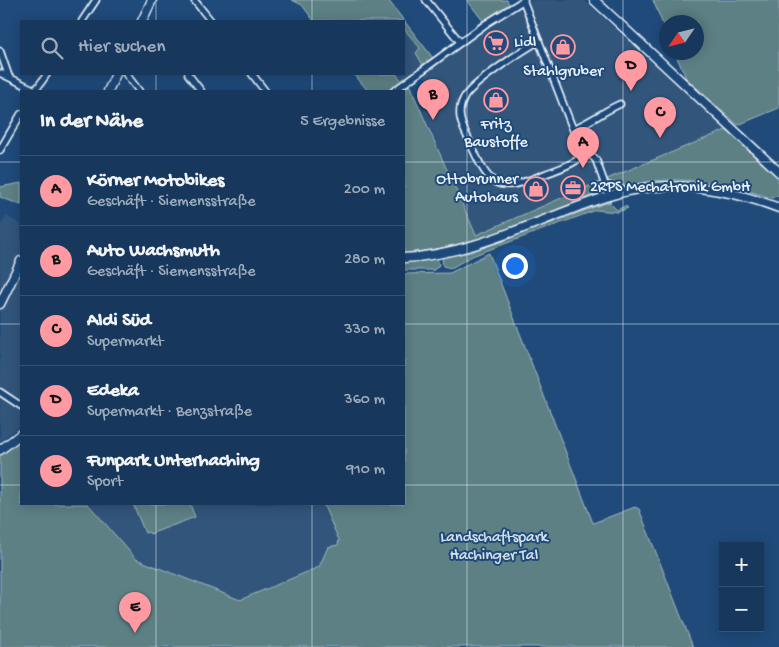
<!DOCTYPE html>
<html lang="de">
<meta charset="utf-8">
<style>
:root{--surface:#17385c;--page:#203f62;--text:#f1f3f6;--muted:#9eacbb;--line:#365272;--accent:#ff9aa2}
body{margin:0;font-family:"Gochi Hand",sans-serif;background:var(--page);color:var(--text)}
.controls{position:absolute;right:15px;bottom:15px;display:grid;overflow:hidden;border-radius:0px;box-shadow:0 2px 12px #0003}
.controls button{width:45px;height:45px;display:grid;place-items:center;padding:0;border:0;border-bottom:1px solid var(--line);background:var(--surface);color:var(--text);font:25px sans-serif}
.compass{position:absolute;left:659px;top:15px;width:45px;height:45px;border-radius:50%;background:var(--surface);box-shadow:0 2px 12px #0003;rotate:235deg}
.you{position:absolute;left:514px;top:265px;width:18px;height:18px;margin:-12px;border:4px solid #fff;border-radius:50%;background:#1a73e8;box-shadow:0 0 0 8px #1a73e833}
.badge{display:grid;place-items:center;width:32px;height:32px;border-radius:50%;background:var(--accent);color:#111;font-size:16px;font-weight:700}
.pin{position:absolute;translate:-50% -41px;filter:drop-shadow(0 1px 2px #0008)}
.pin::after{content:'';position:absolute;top:26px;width:18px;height:15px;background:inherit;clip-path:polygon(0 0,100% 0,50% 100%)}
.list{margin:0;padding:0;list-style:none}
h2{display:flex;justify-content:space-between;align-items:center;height:65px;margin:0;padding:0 20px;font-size:21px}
h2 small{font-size:16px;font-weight:400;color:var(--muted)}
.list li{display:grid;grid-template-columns:32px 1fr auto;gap:15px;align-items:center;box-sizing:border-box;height:70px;padding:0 20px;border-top:1px solid var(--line)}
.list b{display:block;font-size:19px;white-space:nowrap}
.list p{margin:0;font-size:16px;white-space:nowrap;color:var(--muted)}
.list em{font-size:16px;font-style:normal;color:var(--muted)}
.icon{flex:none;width:28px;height:28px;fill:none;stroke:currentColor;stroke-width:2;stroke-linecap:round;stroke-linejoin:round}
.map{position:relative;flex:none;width:779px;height:647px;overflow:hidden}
.search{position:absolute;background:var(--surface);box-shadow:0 2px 12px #0003;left:20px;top:20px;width:385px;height:55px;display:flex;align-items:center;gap:12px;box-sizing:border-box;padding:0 18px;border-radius:0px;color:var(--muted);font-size:19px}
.panel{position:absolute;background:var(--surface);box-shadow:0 2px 12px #0003;left:20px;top:90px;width:385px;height:415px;border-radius:0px}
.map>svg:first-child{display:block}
.built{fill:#32557b}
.green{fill:#5d8085;stroke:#a2b8be}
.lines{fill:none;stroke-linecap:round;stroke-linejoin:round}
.minor-casing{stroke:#e8f1f8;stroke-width:9}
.major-casing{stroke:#e8f1f8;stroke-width:11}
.minor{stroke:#1f4a7a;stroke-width:5.5}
.major{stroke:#1f4a7a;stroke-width:8}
.grid{fill:none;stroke:#e8f1f8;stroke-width:1;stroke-opacity:0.55}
.labels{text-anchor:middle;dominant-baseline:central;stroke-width:4;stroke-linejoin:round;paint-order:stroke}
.poi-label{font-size:16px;fill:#e8f1f8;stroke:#1f4a7a;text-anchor:start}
.park-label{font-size:16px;fill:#d3e0e7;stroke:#1f4a7a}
</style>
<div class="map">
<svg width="779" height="647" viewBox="0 0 779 647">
<rect width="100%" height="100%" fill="#1f4a7a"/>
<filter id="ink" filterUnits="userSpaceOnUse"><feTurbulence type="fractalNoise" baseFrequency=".02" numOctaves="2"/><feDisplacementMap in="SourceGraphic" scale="10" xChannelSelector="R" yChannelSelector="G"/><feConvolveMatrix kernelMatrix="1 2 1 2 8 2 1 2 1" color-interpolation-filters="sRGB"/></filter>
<g filter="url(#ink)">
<!-- built -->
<path class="built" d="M532,0H584L726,130L476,235L423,111L436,105L424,71L471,37L474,38Z
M405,28L420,48L416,53L423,65L402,81L396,74H404Z
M6,216L21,224V425L0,441V226Z
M87,504H133L146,533L195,516L190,504H325L345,556L240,601L136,559Z"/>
<!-- green -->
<path class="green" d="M292,0H378L379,2L388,0L433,58L423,65L416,53L420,48L404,29V21H314L302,5Z
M467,0H507L509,4L483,21Z
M653,0H779V108L738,125L686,78L675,53L696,52V22H666V32Z
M354,74H396L402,81L387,91H368Z
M409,84L476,235L601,181L600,192C536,218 473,249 404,253V91H400Z
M726,130C740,139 776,165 779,183C779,186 779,191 779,195L771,198C732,185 695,177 654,181C639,182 619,191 607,179Z
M21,183V205L0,197V187Z
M609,202L617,210L625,206L628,208L618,212L596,210L472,256L451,268L443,266L442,257L471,252Z
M489,253L593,523L635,507L639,509L693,647H0V456L21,440V504H88L136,559L240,600L319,567L328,547L338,545L339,540L323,504H404V274L450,273Z
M437,258L439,265L434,270H404V262Z
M133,504H190L195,517L150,534L149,532L145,533Z"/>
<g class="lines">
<!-- minor casing -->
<g class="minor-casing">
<path id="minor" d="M194,0L211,21
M426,0L460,42
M523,0L577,140L596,160L609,196
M82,21L96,0
M539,41C523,50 471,84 464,98C456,112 461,124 468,138C489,185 493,196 545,174C561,168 577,163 588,151
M0,51L9,77
M0,73L37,91
M126,74L139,91
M188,74L201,91
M252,74L265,91
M35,91L47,74
M394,91L487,23L524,0
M573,129C590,122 604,111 620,104
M0,150L21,114
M606,185L624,191
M0,392L21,406"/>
</g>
<!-- major casing -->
<g class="major-casing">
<path id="major" d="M594,0L779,172
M142,21L152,0
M108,91L116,74
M404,258C457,255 505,235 554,216C583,205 613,192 645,188C691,182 736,192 779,208
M0,304L21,261
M0,450L21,434"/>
</g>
<!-- minor -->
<use href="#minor" class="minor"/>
<!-- major -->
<use href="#major" class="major"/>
</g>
</g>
<!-- grid -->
<path class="grid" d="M156,0V21M312,0V21M467,0V647M623,0V647M156,74V91M312,74V91M0,162H21M404,162H779M0,324H21M404,324H779M0,485H21M404,485H779M156,504V647M312,504V647"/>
<!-- icons -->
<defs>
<g id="supermarket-ring" transform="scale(1.25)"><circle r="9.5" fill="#1f4a7a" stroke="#ff9aa2" stroke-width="1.5"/><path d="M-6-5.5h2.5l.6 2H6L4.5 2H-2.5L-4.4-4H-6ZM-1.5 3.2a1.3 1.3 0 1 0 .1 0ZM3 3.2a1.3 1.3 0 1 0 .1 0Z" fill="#ff9aa2"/></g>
<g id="shop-ring" transform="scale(1.25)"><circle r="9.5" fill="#1f4a7a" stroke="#ff9aa2" stroke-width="1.5"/><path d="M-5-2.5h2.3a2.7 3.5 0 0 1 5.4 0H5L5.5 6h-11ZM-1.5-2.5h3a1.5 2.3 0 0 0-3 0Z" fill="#ff9aa2"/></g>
<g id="office-ring" transform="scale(1.25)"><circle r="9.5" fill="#1f4a7a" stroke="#ff9aa2" stroke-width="1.5"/><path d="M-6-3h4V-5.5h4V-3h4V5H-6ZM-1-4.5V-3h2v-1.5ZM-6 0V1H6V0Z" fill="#ff9aa2"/></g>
</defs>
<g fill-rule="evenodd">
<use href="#supermarket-ring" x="496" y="43"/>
<use href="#shop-ring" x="563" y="47"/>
<use href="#shop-ring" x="496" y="100"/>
<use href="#office-ring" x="573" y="188"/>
<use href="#shop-ring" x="536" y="189"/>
</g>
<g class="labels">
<!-- poi labels -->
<g class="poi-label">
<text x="514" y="43">Lidl</text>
<text x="563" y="72" text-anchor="middle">Stahlgruber</text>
<text x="496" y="125" text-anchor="middle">Fritz<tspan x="496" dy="18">Baustoffe</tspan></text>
<text x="518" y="180" text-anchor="end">Ottobrunner<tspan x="518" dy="18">Autohaus</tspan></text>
<text x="590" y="188">2RPS Mechatronik GmbH</text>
</g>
<!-- park labels -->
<g class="park-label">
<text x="494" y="538">Landschaftspark<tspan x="494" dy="18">Hachinger Tal</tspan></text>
</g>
</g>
</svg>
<div class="controls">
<button>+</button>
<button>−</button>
</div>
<svg class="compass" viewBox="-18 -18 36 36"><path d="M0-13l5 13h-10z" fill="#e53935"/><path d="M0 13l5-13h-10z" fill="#9eacbb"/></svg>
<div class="you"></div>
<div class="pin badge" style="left:583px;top:168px">A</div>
<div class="pin badge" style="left:433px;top:120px">B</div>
<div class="pin badge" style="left:660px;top:138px">C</div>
<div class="pin badge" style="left:631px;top:91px">D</div>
<div class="pin badge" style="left:135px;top:633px">E</div>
<div class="search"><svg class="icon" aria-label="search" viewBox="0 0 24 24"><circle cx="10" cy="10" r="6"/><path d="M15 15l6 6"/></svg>Hier suchen</div>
<section class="panel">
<h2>In der Nähe<small>5 Ergebnisse</small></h2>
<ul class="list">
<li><span class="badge">A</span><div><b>Körner Motobikes</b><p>Geschäft · Siemensstraße</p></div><em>200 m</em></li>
<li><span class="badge">B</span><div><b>Auto Wachsmuth</b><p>Geschäft · Siemensstraße</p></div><em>280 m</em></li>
<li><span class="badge">C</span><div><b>Aldi Süd</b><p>Supermarkt</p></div><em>330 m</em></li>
<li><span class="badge">D</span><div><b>Edeka</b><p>Supermarkt · Benzstraße</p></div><em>360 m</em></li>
<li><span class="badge">E</span><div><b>Funpark Unterhaching</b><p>Sport</p></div><em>910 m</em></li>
</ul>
</section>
</div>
